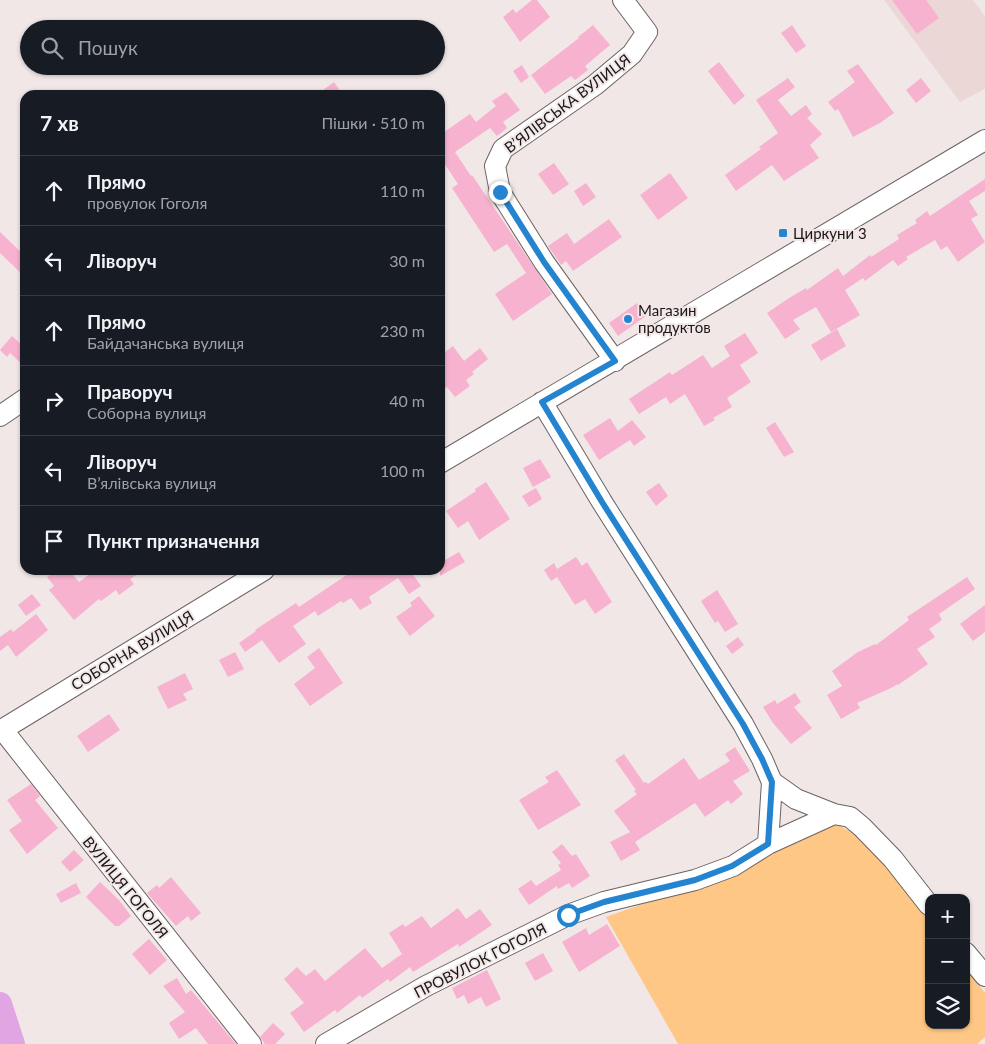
<!DOCTYPE html>
<html lang="uk">
<meta charset="utf-8">
<style>
:root{--surface:#171b24;--page:#242831;--text:#f1f3f6;--muted:#9ea1a6;--line:#363941}
body{margin:0;font-family:Lato,sans-serif;background:var(--page);color:var(--text)}
.controls{position:absolute;right:15px;bottom:15px;display:grid;overflow:hidden;border-radius:10px;box-shadow:0 1px 4px #0004}
.controls button{width:45px;height:45px;display:grid;place-items:center;padding:0;border:0;border-bottom:1px solid var(--line);background:var(--surface);color:var(--text);font:25px sans-serif}
.stop{position:absolute;width:15px;height:15px;margin:-11px;border:4px solid #2584d0;border-radius:50%;background:#fff}
.stop.end{background:#2584d0;border-color:#fff;box-shadow:0 1px 5px #0008}
.list{margin:0;padding:0;list-style:none}
h2{display:flex;justify-content:space-between;align-items:center;height:65px;margin:0;padding:0 20px;font-size:21px}
h2 small{font-size:16px;font-weight:400;color:var(--muted)}
.list li{display:grid;grid-template-columns:32px 1fr auto;gap:15px;align-items:center;box-sizing:border-box;height:70px;padding:0 20px;border-top:1px solid var(--line)}
.list b{display:block;font-size:19px;white-space:nowrap}
.list p{margin:0;font-size:16px;white-space:nowrap;color:var(--muted)}
.list em{font-size:16px;font-style:normal;color:var(--muted)}
.icon{flex:none;width:28px;height:28px;fill:none;stroke:currentColor;stroke-width:2;stroke-linecap:round;stroke-linejoin:round}
.map{position:relative;flex:none;width:985px;height:1044px;overflow:hidden}
.search{position:absolute;background:var(--surface);box-shadow:0 1px 4px #0004;left:20px;top:20px;width:425px;height:55px;display:flex;align-items:center;gap:12px;box-sizing:border-box;padding:0 18px;border-radius:28px;color:var(--muted);font-size:19px}
.panel{position:absolute;background:var(--surface);box-shadow:0 1px 4px #0004;left:20px;top:90px;width:425px;height:485px;border-radius:15px}
.map>svg:first-child{display:block}
.built{fill:#ecd7d7}
.green{fill:#fec785}
.lines{fill:none;stroke-linecap:round;stroke-linejoin:round}
.river{stroke:#e2a5e3;stroke-width:24}
.building{fill:#f6b2cf}
.minor-casing{stroke:#6c6262;stroke-width:22}
.minor{stroke:#fff;stroke-width:20}
.route{stroke:#2584d0;stroke-width:6}
.poi-dot{fill:#2584d0;stroke:#f2e7e7;stroke-width:2}
.labels{text-anchor:middle;dominant-baseline:central;stroke-width:4;stroke-linejoin:round;paint-order:stroke}
.street-label{font-size:15px;fill:#1b1717;stroke:#f2e7e7}
.poi-label{font-size:15px;fill:#1b1717;stroke:#f2e7e7;text-anchor:start}
</style>
<div class="map">
<svg width="985" height="1044" viewBox="0 0 985 1044">
<rect width="100%" height="100%" fill="#f2e7e7"/>
<!-- built -->
<path class="built" d="M884,0H973L985,16V89L960,102Z"/>
<!-- green -->
<path class="green" d="M831,821L869,842L890,865L929,918V1025H966V969L985,993V1037L977,1044H678L606,917L687,888Z"/>
<g class="lines">
<!-- river -->
<path class="river" d="M0,1004L13,1044"/>
</g>
<!-- building -->
<path class="building" d="M532,0H537L550,17L520,42L503,17L513,9L516,13Z
M892,0H926L939,18L917,34Z
M593,25L610,45L585,66L588,70L575,80L571,76L545,94L531,75L579,38L578,37Z
M792,25L806,46L796,53L781,33Z
M719,62L745,96L734,105L708,71Z
M858,64L894,113L880,123L853,137L838,109L835,111L828,102L855,82L847,71Z
M522,65L529,77L521,83L513,71Z
M788,78L795,87L778,100L791,116L806,105L812,114L807,118L822,134L810,145L819,158L784,181L772,165L736,191L725,175L761,149L759,147L778,133L756,100Z
M921,78L931,91L916,103L906,90Z
M334,82L343,95H316Z
M506,92L520,110L503,122L507,128L497,136L490,128L455,152L471,176L472,175L552,294L513,321L495,294L526,273L507,244L494,252L452,188L458,184L440,157V135L470,114L476,122L496,106L492,101Z
M554,163L569,184L553,195L538,174Z
M670,173L688,198L658,220L640,195Z
M985,179V191L969,201L978,215L971,219L985,242L958,262L947,246L941,250L935,240L906,257L908,259L898,266L893,260L865,281L863,278L845,290L860,315L831,332L816,307L793,320L800,329L785,339L767,313L789,298L806,288L807,290L838,268L843,276L870,255L871,257L899,239L897,235L917,223L915,220L927,211L930,216Z
M586,183L596,197L583,206L574,191Z
M609,219L622,237L573,271L566,261L561,265L548,246L567,233L574,244Z
M0,232L25,256V277L0,253Z
M637,303L646,316L618,336L609,323Z
M837,329L846,346L821,361L811,345Z
M745,333L758,353L740,365L751,382L727,398L732,407L713,418L715,420L704,426L685,394L670,404L666,397L639,414L629,399L670,372L672,375L703,355L712,368L730,356L724,346Z
M12,336L25,348V367L10,353L7,357L0,350Z
M453,346L464,361L480,348L488,359L472,372L474,374L466,380L470,386L455,397L447,387L440,391V356Z
M610,418L618,431L632,420L646,437L634,446L630,440L599,460L583,435Z
M775,422L794,452L784,457L766,428Z
M540,459L551,477L533,487L523,468Z
M486,482L510,519L479,540L468,521L458,528L446,511L476,491L475,489Z
M659,483L668,496L656,506L646,492Z
M536,488L542,499L529,507L522,496Z
M459,552L465,562L440,576V563Z
M576,557L582,566L587,562L612,602L595,614L585,599L575,605L557,577L551,581L544,570L554,563L557,569Z
M57,570H69L79,582L94,571L97,575L104,570H144L130,579L134,584L119,595L116,590L101,601L99,599L74,620L49,590L54,586L47,577Z
M354,570H410L421,586L409,594L398,578L369,597L372,603L360,610L351,598L343,603L341,601L318,616L315,611L293,626L306,644L279,663L262,640L245,652L239,643L256,631L255,630L296,603L299,607Z
M967,577L975,589L939,614L942,620L929,629L935,637L917,649L928,664L898,685V684L889,689L857,703L860,708L841,719L827,695L842,686L832,671L858,652L875,644L876,645L909,620L907,617Z
M717,590L738,624L725,632L718,621L715,623L701,601Z
M32,594L41,605L26,616L18,605Z
M419,596L435,616L410,636L396,617L412,606L410,603Z
M985,605V632L973,641L960,624Z
M36,614L48,630L16,657L8,645L0,651V637L11,629L13,632Z
M738,637L744,645L732,654L726,646Z
M319,648L343,683L310,706L294,684L315,668L307,657Z
M235,652L244,669L228,677L219,660Z
M185,673L193,689L183,694L187,700L168,709L157,687Z
M795,693L801,702L794,707L812,728L791,744L773,723L763,707L775,700L777,704Z
M109,714L120,730L88,752L77,736Z
M735,747L750,771L733,781L743,794L731,804L728,800L705,817L695,803L635,842L640,850L621,861L610,842L630,832L614,811L637,794L634,791L636,790L615,760L624,754L644,783L646,782L648,784L684,758L699,780L730,761L725,754Z
M557,770L581,805L538,830L519,800L549,782L545,777Z
M31,784L40,796L35,800L58,828L27,854L9,830L22,821L7,800Z
M562,844L572,856L576,854L590,876L572,888L569,883L558,889L557,886L529,905L518,889L531,880L536,886L561,870L558,865L561,863L552,852Z
M74,850L84,860L70,872L61,862Z
M171,877L201,913L191,921L188,916L176,926L147,893L157,885L159,888Z
M100,882L119,900L131,916L119,926H115L86,897Z
M76,883L81,893L61,903L56,894Z
M458,908L466,919L480,909L492,925L459,947L458,944L413,972L410,967L390,982L388,979L362,998L360,995L337,1013L335,1010L304,1032L290,1013L304,1003L284,979L297,967L306,976L315,969L325,981L365,948L382,968L402,954L389,933L403,924L405,927L422,916L431,928Z
M607,924L620,946L579,972L562,942L586,928L589,935Z
M149,939L167,960L150,975L132,954Z
M543,953L553,971L535,981L525,963Z
M487,970L501,999L486,1007L481,997L468,1004L464,995L457,999L452,988Z
M177,978L186,994L191,990L236,1044H208L196,1028L179,1039L169,1023L185,1012L163,986Z
M273,1023L285,1034L275,1044H265L260,1037Z"/>
<g class="lines">
<!-- minor casing -->
<g class="minor-casing">
<path id="minor" d="M615,361L544,262L500,192L495,166L503,149L595,85L632,54L647,32L623,0
M542,402L602,502L743,724L762,759L772,782L796,799L834,814L850,817L862,827L893,859L929,905
M0,416L25,399
M440,463L985,140
M2,729L251,1044
M0,731L264,570
M768,844L772,782
M966,953L985,976
M326,1044L426,986L568,915L604,902L695,880L733,866L768,844L834,814"/>
</g>
<!-- minor -->
<use href="#minor" class="minor"/>
</g>
<g class="lines">
<!-- route -->
<path class="route" d="M500,192L544,262L615,361L542,402L602,502L743,724L762,759L772,782L768,844L732,866L695,880L604,902L568,915"/>
</g>
<!-- markers -->
<g class="poi-dot">
<rect x="778" y="228" width="10" height="10" rx="2.5"/>
<circle cx="628" cy="319" r="5"/>
</g>
<g class="labels">
<!-- street labels -->
<g class="street-label">
<text transform="translate(567 103) rotate(-37)">В’ЯЛІВСЬКА ВУЛИЦЯ</text>
<text transform="translate(132 650) rotate(-31)">СОБОРНА ВУЛИЦЯ</text>
<text transform="translate(126 887) rotate(51)">ВУЛИЦЯ ГОГОЛЯ</text>
<text transform="translate(480 960) rotate(-27)">ПРОВУЛОК ГОГОЛЯ</text>
</g>
<!-- poi labels -->
<g class="poi-label">
<text x="793" y="233">Циркуни 3</text>
<text x="638" y="310">Магазин<tspan x="638" dy="17">продуктов</tspan></text>
</g>
</g>
</svg>
<div class="controls">
<button>+</button>
<button>−</button>
<button><svg class="icon" aria-label="layers" viewBox="0 0 24 24"><path d="M12 4l9 5-9 5-9-5zM3 14l9 5 9-5"/></svg></button>
</div>
<div class="stop" style="left:568px;top:915px"></div>
<div class="stop end" style="left:500px;top:192px"></div>
<div class="search"><svg class="icon" aria-label="search" viewBox="0 0 24 24"><circle cx="10" cy="10" r="6"/><path d="M15 15l6 6"/></svg>Пошук</div>
<section class="panel">
<h2>7 хв<small>Пішки · 510 m</small></h2>
<ul class="list">
<li><svg class="icon" aria-label="ahead" viewBox="0 0 24 24"><path d="M12 20V5M6 11l6-6 6 6"/></svg><div><b>Прямо</b><p>провулок Гоголя</p></div><em>110 m</em></li>
<li><svg class="icon" aria-label="left" viewBox="0 0 24 24"><path d="M17 20v-9H6M10 6l-5 5 5 5"/></svg><div><b>Ліворуч</b></div><em>30 m</em></li>
<li><svg class="icon" aria-label="ahead" viewBox="0 0 24 24"><path d="M12 20V5M6 11l6-6 6 6"/></svg><div><b>Прямо</b><p>Байдачанська вулиця</p></div><em>230 m</em></li>
<li><svg class="icon" aria-label="right" viewBox="0 0 24 24"><path d="M7 20v-9h11M14 6l5 5-5 5"/></svg><div><b>Праворуч</b><p>Соборна вулиця</p></div><em>40 m</em></li>
<li><svg class="icon" aria-label="left" viewBox="0 0 24 24"><path d="M17 20v-9H6M10 6l-5 5 5 5"/></svg><div><b>Ліворуч</b><p>В’ялівська вулиця</p></div><em>100 m</em></li>
<li><svg class="icon" aria-label="arrive" viewBox="0 0 24 24"><path d="M6 21V4h12l-3 4 3 4H6"/></svg><div><b>Пункт призначення</b></div></li>
</ul>
</section>
</div>
